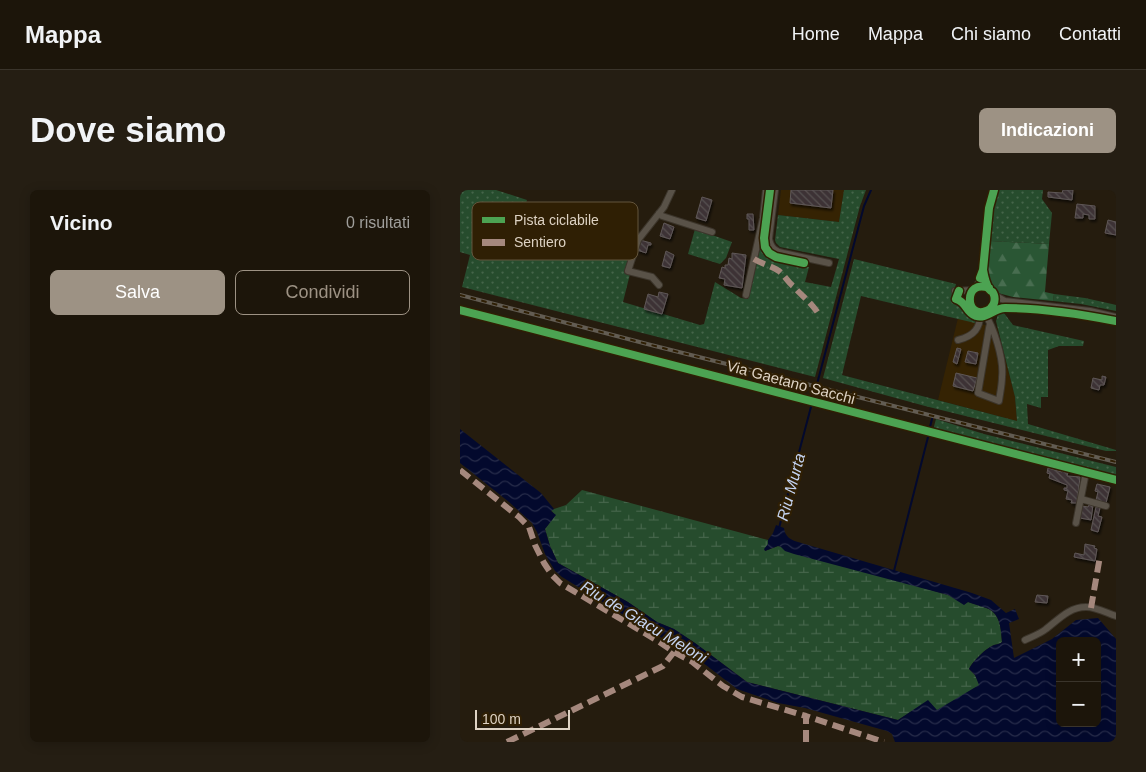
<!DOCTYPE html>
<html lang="it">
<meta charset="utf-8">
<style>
:root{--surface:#1c150a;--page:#251e13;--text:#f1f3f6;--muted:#a09f9c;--line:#3a342b;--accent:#9d9284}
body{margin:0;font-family:Helvetica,sans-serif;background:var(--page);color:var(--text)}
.controls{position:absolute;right:15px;bottom:15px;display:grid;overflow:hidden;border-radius:8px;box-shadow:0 2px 12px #0003}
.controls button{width:45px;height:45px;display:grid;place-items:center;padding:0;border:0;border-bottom:1px solid var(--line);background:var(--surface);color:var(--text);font:25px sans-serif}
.scale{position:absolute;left:15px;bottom:12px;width:95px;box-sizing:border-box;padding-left:5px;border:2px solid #ddd2c3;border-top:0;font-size:14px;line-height:18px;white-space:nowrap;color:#ddd2c3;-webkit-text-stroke:4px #2f1f04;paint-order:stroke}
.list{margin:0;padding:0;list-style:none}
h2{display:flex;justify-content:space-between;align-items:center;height:65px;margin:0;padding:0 20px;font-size:21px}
h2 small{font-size:16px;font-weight:400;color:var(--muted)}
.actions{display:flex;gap:10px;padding:15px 20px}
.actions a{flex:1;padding:11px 0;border:1px solid var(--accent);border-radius:8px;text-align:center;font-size:18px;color:var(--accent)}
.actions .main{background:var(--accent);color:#fff}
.map{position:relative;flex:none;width:656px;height:552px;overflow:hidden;border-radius:8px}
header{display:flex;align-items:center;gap:30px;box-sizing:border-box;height:70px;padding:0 25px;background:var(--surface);border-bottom:1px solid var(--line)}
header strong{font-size:24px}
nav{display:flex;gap:28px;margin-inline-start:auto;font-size:18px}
.intro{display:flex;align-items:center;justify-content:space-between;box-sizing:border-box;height:120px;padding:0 30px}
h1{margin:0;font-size:35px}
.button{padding:12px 22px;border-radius:8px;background:var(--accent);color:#fff;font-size:18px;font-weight:700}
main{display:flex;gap:30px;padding:0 30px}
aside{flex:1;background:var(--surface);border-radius:8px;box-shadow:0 2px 12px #0003}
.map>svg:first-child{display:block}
.built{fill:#352303}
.grass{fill:url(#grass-dots)}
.forest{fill:url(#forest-firs)}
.wetland{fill:url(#wetland-marsh)}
.water{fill:url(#water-waves);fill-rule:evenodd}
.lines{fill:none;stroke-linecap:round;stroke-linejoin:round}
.stream{stroke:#03092d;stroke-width:2}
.building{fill:url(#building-back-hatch);stroke:#5f5757;filter:url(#shadow)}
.minor-casing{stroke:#3c352b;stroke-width:8}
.minor{stroke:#595248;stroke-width:6}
.rail-casing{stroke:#625c52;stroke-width:4}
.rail{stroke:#2f1f04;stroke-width:2;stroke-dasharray:5.5;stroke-linecap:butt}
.quiet{stroke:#a5887d;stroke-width:6;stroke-dasharray:12 6;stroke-linecap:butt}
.cycleway-casing{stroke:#2f1f04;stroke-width:11}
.cycleway{stroke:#4ca352;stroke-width:8}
.labels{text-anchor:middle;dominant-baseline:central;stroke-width:4.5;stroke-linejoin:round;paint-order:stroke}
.street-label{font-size:15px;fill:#ddd2c3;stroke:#2f1f04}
.water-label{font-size:16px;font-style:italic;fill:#c5d4f2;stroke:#2f1f04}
.key{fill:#2f1f04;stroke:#63553d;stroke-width:1}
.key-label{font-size:14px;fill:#ddd2c3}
</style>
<header>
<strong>Mappa</strong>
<nav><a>Home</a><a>Mappa</a><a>Chi siamo</a><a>Contatti</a></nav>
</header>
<div class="intro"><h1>Dove siamo</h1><a class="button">Indicazioni</a></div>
<main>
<aside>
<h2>Vicino<small>0 risultati</small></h2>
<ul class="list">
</ul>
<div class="actions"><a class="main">Salva</a><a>Condividi</a></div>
</aside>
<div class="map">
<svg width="656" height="552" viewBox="0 0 656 552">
<defs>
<pattern id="grass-dots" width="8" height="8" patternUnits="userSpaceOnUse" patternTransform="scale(1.25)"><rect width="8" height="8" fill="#264c2d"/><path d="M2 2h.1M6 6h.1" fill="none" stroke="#45654a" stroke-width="1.8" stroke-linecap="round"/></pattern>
<pattern id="forest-firs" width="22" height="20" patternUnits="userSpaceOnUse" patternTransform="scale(1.25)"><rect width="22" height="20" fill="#2a5634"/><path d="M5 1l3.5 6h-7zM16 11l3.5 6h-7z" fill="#486d50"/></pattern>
<pattern id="wetland-marsh" width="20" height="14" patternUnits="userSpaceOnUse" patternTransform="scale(1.25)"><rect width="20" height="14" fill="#264c2d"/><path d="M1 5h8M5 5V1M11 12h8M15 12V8" fill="none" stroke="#45654a"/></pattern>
<pattern id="water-waves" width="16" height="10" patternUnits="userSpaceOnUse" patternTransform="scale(1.25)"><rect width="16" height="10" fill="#03092d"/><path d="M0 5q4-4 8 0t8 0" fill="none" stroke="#272c4a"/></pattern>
<pattern id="building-back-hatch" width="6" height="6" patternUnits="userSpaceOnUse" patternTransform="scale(1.25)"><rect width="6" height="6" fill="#3c3335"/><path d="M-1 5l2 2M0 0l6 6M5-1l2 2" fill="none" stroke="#585051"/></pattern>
<filter id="shadow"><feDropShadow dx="1.5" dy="2.5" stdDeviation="1" flood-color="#0009"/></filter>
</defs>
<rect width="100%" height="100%" fill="#251c0e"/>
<!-- built -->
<path class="built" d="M321,0H384L379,32L318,25Z
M498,128L537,138L555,207L557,231L478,210Z"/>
<!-- grass -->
<path class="grass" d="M0,0H36L67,10L57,42L52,52L53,60C63,65 76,68 86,64L168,70L165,83L170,84L163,112L240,135L244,134L255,92L281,108L288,109L291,98L300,59L313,68L349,77L345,92L371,97L379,69L320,57L316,53L315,50L318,25L379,32L384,0H406L400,16L355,187L2,97L10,65L0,62Z
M538,0H583L582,9L592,23L589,54L529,51C530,33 531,16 538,0Z
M235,39L272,52L266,68L260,74L228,64Z
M394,69L496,94L492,109C503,115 503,125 516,128L515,133L401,106L382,185L557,231L555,207L536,131L538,124L544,123L553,135L624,151L623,156H599L588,160V207H581V218L567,214L568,234L656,260V261H646L465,216L363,188Z
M594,104L625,108L652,114L656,115V121L621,114L593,111Z
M476,229L524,244L656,277V286L618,276L473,240Z"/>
<!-- forest -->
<path class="forest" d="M529,51L589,54L585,102L594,104L593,111L553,107L538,103C536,99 533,97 530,93C524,86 528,60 529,51Z"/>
<!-- wetland -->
<path class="wetland" d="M122,300L308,350V354L305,361L318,356L488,405L504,414L508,412C514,414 527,417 532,421C541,428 541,442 542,452C540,454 537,454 534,455C526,458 513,471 509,479L515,485L520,495L477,521L468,511L438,530L287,492L235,453L214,439L197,432L168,412L98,373L90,356L85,339L95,325L91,320L106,315Z"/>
<!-- water -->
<path class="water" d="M0,239L81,303L94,319L91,321L96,325L85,339L90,356L98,373L168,412L197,432L214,439L235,453L287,492L438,530L468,510L477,520L519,495L515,485L509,479C513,471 526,458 534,455C537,454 540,454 542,452C541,442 541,428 532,421C527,417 514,415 508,412L504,415L488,405L334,364L325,361L321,357L318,356L305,361L304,359L308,354V350L313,343L316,335L324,338C325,347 331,350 338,352L512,403L531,410L546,423L555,419L559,429L549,433L554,468L592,449L616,430L638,428L656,449V552H435L432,544L427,541L345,518L318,513L277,499L238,469L180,435L102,387L95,381L85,364L77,342L72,333L49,312L0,273ZM600,451H637V533H600Z"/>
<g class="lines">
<!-- stream -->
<path class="stream" d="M470,237L472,229
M319,338L404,16L411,0
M434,381L468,247"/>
</g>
<!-- building -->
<path class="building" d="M331,0H373L371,18L330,13Z
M603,0H613L612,10L588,7V2L602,3Z
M242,7L252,10L246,31L236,28Z
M617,14L635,16V29H629V25L623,24V28H615Z
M287,24H293L294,40H289V29H287Z
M648,30L656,32V45L645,43Z
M204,33L214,37L210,49L200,46Z
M180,50L191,53V55H188L186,63L177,60Z
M206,61L214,65L210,78L202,76Z
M272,63L286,65L282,98L264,95L265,89L259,88L262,77L265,78V75H268L269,68L272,69Z
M199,102L208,104L202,124L184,119L188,104L198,107Z
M497,158L501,159L497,174L493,172Z
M508,161L518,163L516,174L505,172Z
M496,183L517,188L513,201L493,196Z
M642,186L646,187L644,195H640L639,200L631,198L633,188L642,190Z
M588,278L602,282L603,281L608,282L607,286L620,287L617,313H611L612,310L606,309L608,301L604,300V298H607V295L589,288L590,284L587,283Z
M637,294L650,297L646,313L636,310L638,302L635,301Z
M629,315H633L631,330L620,328L622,316L628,317Z
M636,317L640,318L638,326L642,327L638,342L631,340Z
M625,354L635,356L634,358L637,359L635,371L614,367L615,363L624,365Z
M577,405L588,406L587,413L575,412Z"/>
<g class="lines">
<!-- minor casing -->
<g class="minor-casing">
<path id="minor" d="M315,0L309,49C311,58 315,61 323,63L369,73
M199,23L202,26L252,42
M523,80C524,86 526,94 529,99C533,104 532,99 534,105C536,111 533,119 526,121C505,130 503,88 529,98
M199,95L192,87L168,81L178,50L204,17L212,0
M517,97L523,80L529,18L534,0
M495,101L513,100
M533,104L545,111L630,121L656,127
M286,105L303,28L306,0
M0,120L656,290
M524,122C534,138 544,169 542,187C542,195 540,203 539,211L518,203L529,138L530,134
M498,150C514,146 521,138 520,122
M621,309L646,316
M616,333L626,282
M565,450C571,447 580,444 586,439C598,430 609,417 626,417C636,417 647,423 656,426"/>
</g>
<!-- minor -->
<use href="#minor" class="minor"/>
<!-- rail casing -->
<g class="rail-casing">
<path id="rail" d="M0,105L191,155L656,272"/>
</g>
<!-- rail -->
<use href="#rail" class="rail"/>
<!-- quiet -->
<path class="quiet" d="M294,69C302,74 312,76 319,81C325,86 328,92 333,96C343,107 352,113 360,126
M0,280L59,327L69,337L75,355L84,373L92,385L100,393L198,451L214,462L231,471L263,496L282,507L346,526
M631,418L640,366
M47,552L203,476L214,462
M346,552V526L424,552"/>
<!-- cycleway casing -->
<g class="cycleway-casing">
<path id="cycleway" d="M310,0L304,48L305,57L309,63L316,67L344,73
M523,80C524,86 526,94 529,99C533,104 532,99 534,105C536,111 533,119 526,121C505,130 503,88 529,98
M520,88L523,80L529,18L534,0
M499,101L496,109C508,113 505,122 516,126C527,129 534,118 545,118C582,118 620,124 656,131
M0,120L656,290"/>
</g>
<!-- cycleway -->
<use href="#cycleway" class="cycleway"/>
</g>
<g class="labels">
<!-- street labels -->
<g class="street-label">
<text transform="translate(331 192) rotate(15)">Via Gaetano Sacchi</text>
</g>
<!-- water labels -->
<g class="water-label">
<text transform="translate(331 297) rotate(-75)">Riu Murta</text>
<text transform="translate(184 432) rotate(31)">Riu de Giacu Meloni</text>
</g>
</g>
<!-- legend -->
<rect x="12" y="12" width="166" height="58" rx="8" class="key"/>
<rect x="22" y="27" width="23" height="6" fill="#4ca352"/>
<rect x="22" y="49" width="23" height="7" fill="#a5887d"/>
<g class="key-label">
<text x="54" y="35">Pista ciclabile</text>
<text x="54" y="57">Sentiero</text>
</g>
</svg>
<div class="controls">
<button>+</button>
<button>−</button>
</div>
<div class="scale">100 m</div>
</div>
</main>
